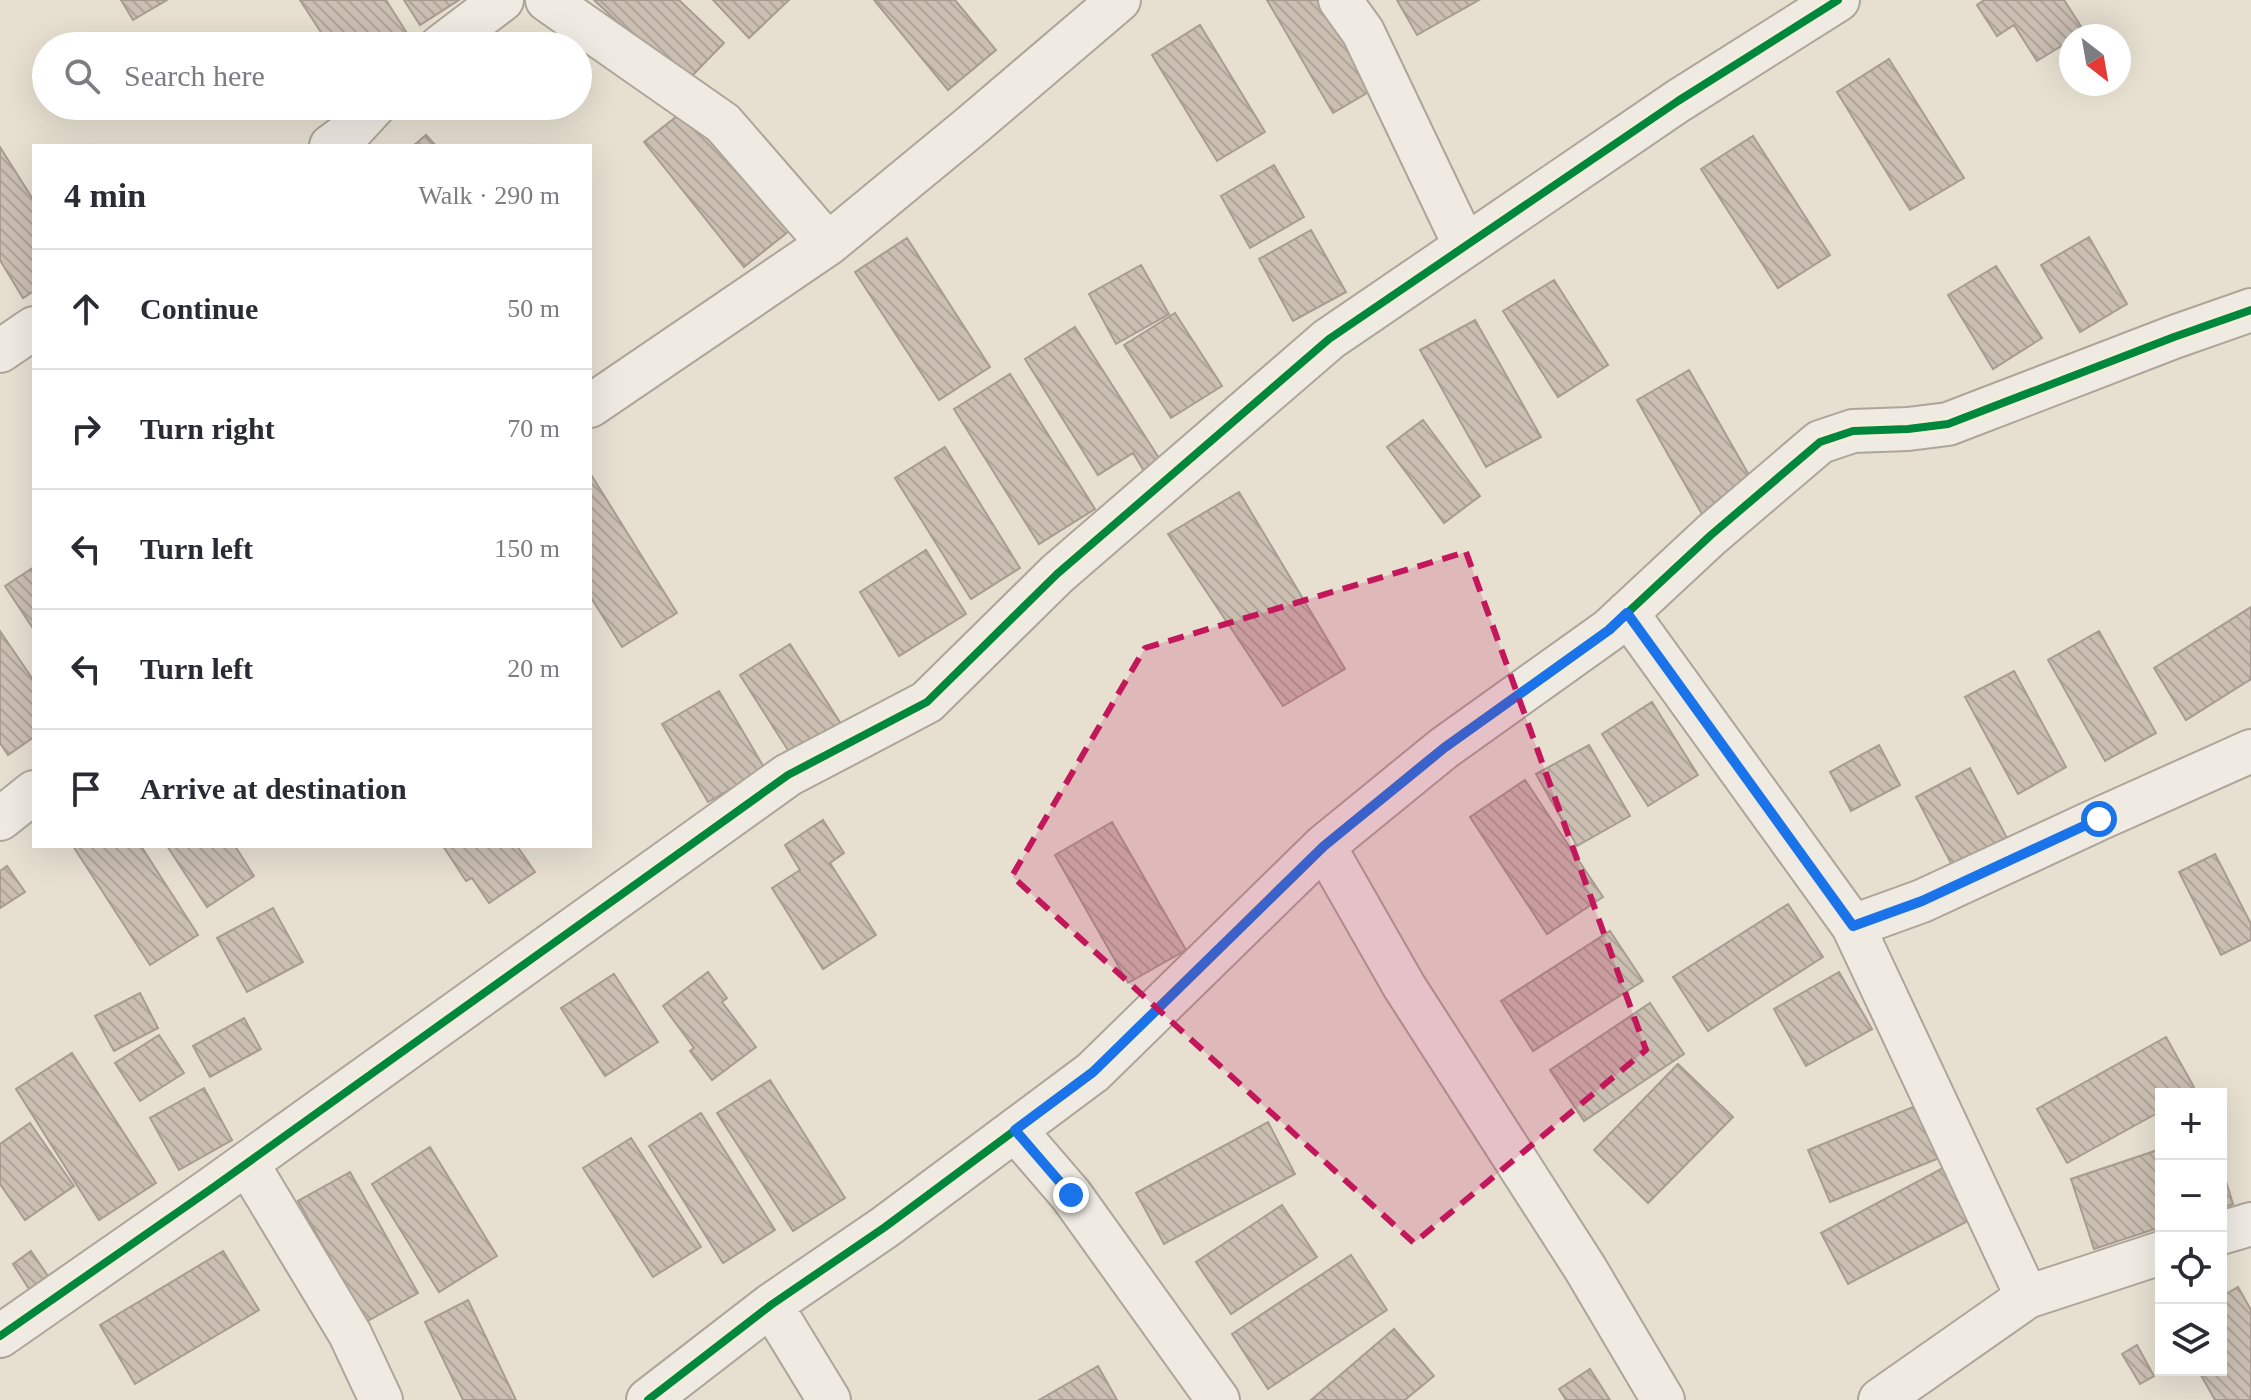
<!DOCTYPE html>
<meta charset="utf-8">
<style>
:root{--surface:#fff;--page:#f7f7f7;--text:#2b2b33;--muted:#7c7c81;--line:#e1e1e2}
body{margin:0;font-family:Georgia,serif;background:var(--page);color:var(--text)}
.controls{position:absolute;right:24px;bottom:24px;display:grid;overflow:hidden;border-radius:0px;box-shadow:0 8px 32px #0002}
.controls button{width:72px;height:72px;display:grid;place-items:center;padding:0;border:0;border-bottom:2px solid var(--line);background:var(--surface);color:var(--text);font:40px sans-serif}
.compass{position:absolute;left:2059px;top:24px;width:72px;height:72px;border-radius:50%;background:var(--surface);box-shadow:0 8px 32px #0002;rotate:149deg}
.stop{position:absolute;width:24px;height:24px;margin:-18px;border:6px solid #1a73e8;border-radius:50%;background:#fff}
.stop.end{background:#1a73e8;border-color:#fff;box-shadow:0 2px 8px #0008}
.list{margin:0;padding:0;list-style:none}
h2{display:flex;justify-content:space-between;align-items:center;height:104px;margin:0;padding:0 32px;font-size:34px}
h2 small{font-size:26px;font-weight:400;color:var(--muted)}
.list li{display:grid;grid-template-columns:52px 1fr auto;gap:24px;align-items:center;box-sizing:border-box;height:120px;padding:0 32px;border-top:2px solid var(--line)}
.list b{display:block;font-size:30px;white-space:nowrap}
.list em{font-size:26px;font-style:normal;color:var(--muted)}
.icon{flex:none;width:44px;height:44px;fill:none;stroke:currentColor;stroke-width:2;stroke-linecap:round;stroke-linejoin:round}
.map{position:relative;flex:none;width:2251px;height:1400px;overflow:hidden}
.search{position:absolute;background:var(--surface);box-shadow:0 8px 32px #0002;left:32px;top:32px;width:560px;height:88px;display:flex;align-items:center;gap:20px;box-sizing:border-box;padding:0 28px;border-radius:44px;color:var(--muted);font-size:30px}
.panel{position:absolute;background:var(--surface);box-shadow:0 8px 32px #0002;left:32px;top:144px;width:560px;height:704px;border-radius:0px}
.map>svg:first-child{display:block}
.building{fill:url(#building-back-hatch);stroke:#a89c90;stroke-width:2}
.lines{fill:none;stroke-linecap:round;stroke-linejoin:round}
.minor-casing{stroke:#ada599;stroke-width:46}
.minor{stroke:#efebe3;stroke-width:42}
.cycleway-casing{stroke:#f7eed8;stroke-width:13}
.cycleway{stroke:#00873e;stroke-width:8}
.route{stroke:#1a73e8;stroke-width:10}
.marked{fill:#c2185b;fill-opacity:0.2;stroke:#c2185b;stroke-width:6;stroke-dasharray:16 10;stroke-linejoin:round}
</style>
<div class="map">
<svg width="2251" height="1400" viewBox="0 0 2251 1400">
<defs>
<pattern id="building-back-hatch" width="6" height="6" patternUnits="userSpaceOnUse" patternTransform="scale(2)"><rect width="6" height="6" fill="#cbbfb2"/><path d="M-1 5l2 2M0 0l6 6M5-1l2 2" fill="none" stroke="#afa499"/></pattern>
</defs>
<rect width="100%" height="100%" fill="#e7e0d1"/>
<!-- building -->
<path class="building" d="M121,0H167L133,20Z
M300,0H386L415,46H330Z
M404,0H459L420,25Z
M594,0H679L724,43L684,84Z
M713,0H789L749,38Z
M874,0H955L996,50L948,90Z
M1267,0H1321L1374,89L1333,113Z
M1397,0H1479L1417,35Z
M1984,0H2064L2084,31L2077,36H2071V40L2037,61L2014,25L1997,36L1977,5Z
M1200,25L1265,132L1217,161L1152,55Z
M1889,59L1964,178L1910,210L1837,92Z
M690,106L789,231L744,267L644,142Z
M426,135L436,146H413Z
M1753,136L1830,255L1778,288L1701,169Z
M0,147L34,201V291L23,298L0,260Z
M1274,165L1304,217L1250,248L1221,196Z
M1311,230L1346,292L1293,321L1259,259Z
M2089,237L2127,304L2080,332L2041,265Z
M907,238L990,367L939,400L855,272Z
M1141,265L1169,314L1116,344L1089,294Z
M1996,266L2042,338L1993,369L1948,295Z
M1554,280L1608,365L1558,397L1503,311Z
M1175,313L1222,386L1171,418L1124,345Z
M1475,320L1541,437L1486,467L1420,350Z
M1075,327L1164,466L1147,476L1133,453L1098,475L1025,359Z
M1689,370L1758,491L1706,521L1637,400Z
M1010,374L1095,509L1039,544L954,409Z
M1423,420L1480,496L1444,523L1387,447Z
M945,447L1020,568L971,599L895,478Z
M590,473L677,613L622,647L590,596Z
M1239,492L1345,669L1283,706L1168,534Z
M926,550L966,614L899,656L860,592Z
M34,567V630L5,586Z
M2251,607V679L2186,720L2154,668Z
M0,631L34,681V737L8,755L0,743Z
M2099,631L2156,733L2105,761L2048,660Z
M790,644L843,727L793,758L740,675Z
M2014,671L2066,767L2018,794L1965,697Z
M719,691L765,769L708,802L662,724Z
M1652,702L1698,775L1648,806L1602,734Z
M1589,745L1630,816L1577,846L1536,774Z
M1879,745L1900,785L1851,811L1830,772Z
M1970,768L2007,838L1953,867L1916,797Z
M1525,780L1603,897L1547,934L1470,817Z
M823,820L844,853L830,863L876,935L823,969L772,888L800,870L785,845Z
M1112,822L1186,950L1128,983L1055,855Z
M73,846H141L198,935L150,965Z
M167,846H235L254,876L207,907Z
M443,846H517L535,872L489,903L472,878L466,881Z
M2215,854L2251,924V940L2221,955L2179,872Z
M7,866L25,892L0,908V871Z
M1788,904L1823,957L1708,1031L1673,977Z
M273,908L303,962L247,992L217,938Z
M1610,931L1643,981L1533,1051L1501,1001Z
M708,972L727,998L722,1002L756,1047L712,1080L690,1051L694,1048L663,1006Z
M1839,972L1872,1029L1806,1066L1774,1009Z
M614,974L658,1042L605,1076L561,1008Z
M140,993L158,1028L114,1051L95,1016Z
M1650,1003L1684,1054L1584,1121L1550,1070Z
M244,1018L261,1049L210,1077L193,1046Z
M159,1035L184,1073L140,1101L115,1063Z
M2166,1037L2196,1091L2191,1094H2161V1111L2067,1163L2037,1109Z
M72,1053L156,1183L99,1220L16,1089Z
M1678,1064L1733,1117L1648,1203L1594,1150Z
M770,1080L845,1198L793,1231L717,1113Z
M204,1088L232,1140L179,1170L150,1118Z
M1930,1100L1952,1153L1830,1202L1808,1150Z
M701,1113L775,1230L723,1263L649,1146Z
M1268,1122L1295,1174L1164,1244L1136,1193Z
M30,1123L74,1186L25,1220L0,1184V1144Z
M631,1138L701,1247L653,1277L583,1168Z
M430,1147L497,1256L439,1292L372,1184Z
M2161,1149V1227L2094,1249L2071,1179Z
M1954,1162L1981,1214L1848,1284L1821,1233Z
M2221,1165L2233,1204L2221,1208Z
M350,1172L418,1293L366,1322L298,1201Z
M1282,1205L1317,1257L1231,1314L1196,1262Z
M31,1251L50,1279L31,1292L13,1264Z
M223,1251L259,1310L135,1384L100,1325Z
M1351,1255L1387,1310L1268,1389L1232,1334Z
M2238,1287L2251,1310V1400H2215L2198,1370H2221V1297Z
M468,1300L516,1400H463L425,1322Z
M1394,1329L1434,1376L1405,1400H1311Z
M2137,1345L2154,1376L2140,1384L2122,1354Z
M1098,1366L1117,1400H1039Z
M1590,1369L1610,1400H1566L1559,1389Z"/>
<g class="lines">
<!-- minor casing -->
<g class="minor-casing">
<path id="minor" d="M547,0L723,123L828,244
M1340,0L1363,32L1465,246
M441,46L502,0
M331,146L350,132L374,106
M0,351L34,328
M590,406L828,244L970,127L1119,0
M1627,613L1853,926L2027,1297
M0,819L34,792
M1324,846L1404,986L1585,1268L1663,1400
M1853,926L1922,901L2099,819L2251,751
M1015,1130L1071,1195L1218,1400
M247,1163L350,1334L381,1400
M2221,1233L2251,1224
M771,1305L829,1400
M0,1336L211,1189L788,775L927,702L1057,574L1329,339L1678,101L1838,0
M648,1400L771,1305L885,1227L1093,1072L1324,846L1444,748L1609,630L1711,535L1820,442L1853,431L1908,429L1948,424L2174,337L2251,310
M1880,1400L2027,1297L2161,1253"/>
</g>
<!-- minor -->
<use href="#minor" class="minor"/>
<!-- cycleway casing -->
<g class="cycleway-casing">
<path id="cycleway" d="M0,1336L211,1189L788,775L927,702L1057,574L1329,339L1678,101L1838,0
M648,1400L771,1305L885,1227L1093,1072L1324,846L1444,748L1609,630L1711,535L1820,442L1853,431L1908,429L1948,424L2174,337L2251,310"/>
</g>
<!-- cycleway -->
<use href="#cycleway" class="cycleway"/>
</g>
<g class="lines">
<!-- route -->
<path class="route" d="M1071,1195L1015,1130L1093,1072L1324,846L1444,748L1609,630L1627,613L1853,926L1922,901L2099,819"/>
</g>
<!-- marked area -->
<path class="marked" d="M1466,552L1646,1050L1414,1243L1012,876L1145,648Z"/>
</svg>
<div class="controls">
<button>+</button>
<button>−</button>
<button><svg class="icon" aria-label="locate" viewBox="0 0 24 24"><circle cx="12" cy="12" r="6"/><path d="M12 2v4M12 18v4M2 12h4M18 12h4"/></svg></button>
<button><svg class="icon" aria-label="layers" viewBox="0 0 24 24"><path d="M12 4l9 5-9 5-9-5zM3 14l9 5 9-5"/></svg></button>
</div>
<svg class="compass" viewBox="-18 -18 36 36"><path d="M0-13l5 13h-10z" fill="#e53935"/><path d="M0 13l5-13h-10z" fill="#7c7c81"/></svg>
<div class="stop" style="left:2099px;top:819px"></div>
<div class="stop end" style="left:1071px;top:1195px"></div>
<div class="search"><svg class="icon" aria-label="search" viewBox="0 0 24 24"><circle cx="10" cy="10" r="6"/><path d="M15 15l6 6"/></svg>Search here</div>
<section class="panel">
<h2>4 min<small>Walk · 290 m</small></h2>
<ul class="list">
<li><svg class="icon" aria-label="ahead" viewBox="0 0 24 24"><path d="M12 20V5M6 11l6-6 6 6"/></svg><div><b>Continue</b></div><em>50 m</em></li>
<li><svg class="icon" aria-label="right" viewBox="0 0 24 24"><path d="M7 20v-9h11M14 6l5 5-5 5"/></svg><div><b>Turn right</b></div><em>70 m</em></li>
<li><svg class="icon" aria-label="left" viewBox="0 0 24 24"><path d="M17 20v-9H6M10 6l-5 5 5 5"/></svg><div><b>Turn left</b></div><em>150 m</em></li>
<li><svg class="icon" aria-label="left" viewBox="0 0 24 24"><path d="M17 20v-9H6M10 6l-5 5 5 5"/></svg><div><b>Turn left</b></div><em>20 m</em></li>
<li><svg class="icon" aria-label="arrive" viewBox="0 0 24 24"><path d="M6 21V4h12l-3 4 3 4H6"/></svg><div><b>Arrive at destination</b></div></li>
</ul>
</section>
</div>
